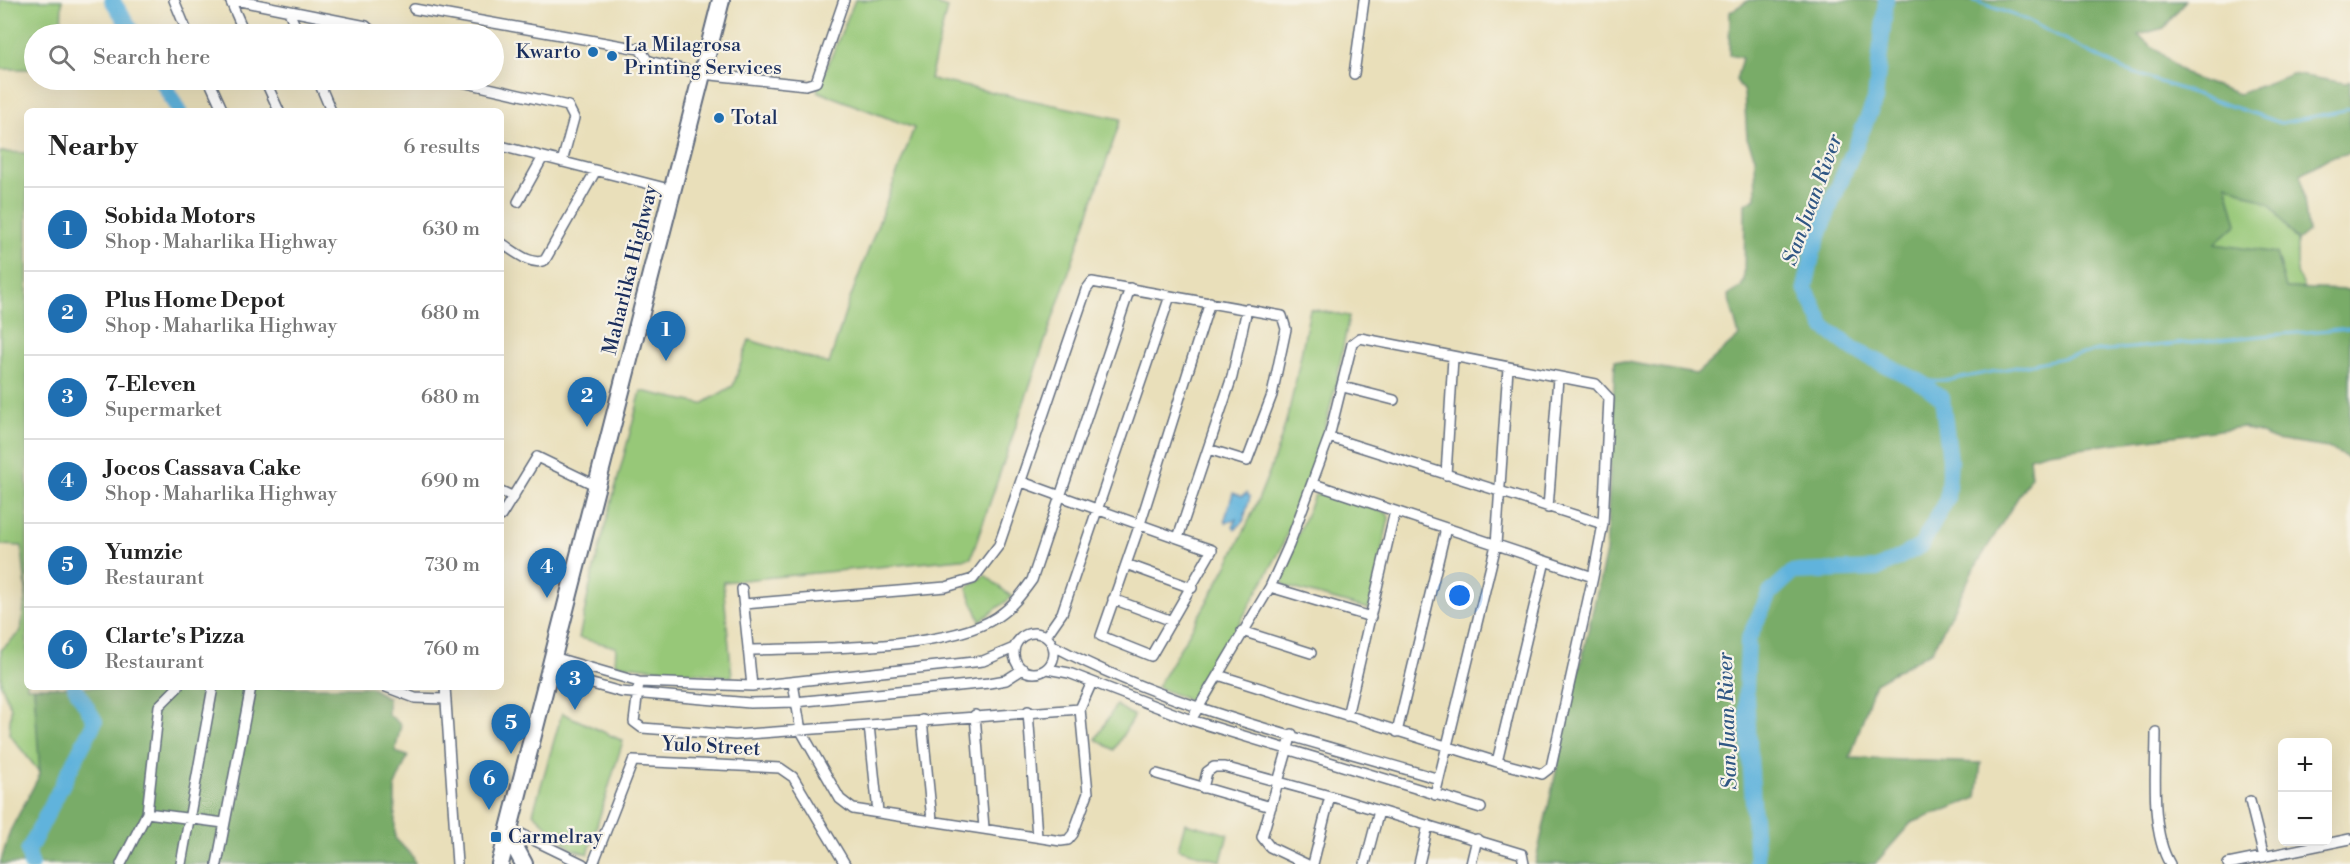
<!DOCTYPE html>
<meta charset="utf-8">
<style>
:root{--surface:#fff;--page:#f6f6f6;--text:#222;--muted:#767676;--line:#e0e0e0;--accent:#1f6fb2}
body{margin:0;font-family:"Libre Bodoni",serif;background:var(--page);color:var(--text)}
.controls{position:absolute;right:18px;bottom:18px;display:grid;overflow:hidden;border-radius:9px;box-shadow:0 6px 24px #0002}
.controls button{width:54px;height:54px;display:grid;place-items:center;padding:0;border:0;border-bottom:2px solid var(--line);background:var(--surface);color:var(--text);font:30px sans-serif}
.you{position:absolute;left:1460px;top:596px;width:21px;height:21px;margin:-15px;border:4px solid #fff;border-radius:50%;background:#1a73e8;box-shadow:0 0 0 9px #1a73e833}
.badge{display:grid;place-items:center;width:39px;height:39px;border-radius:50%;background:var(--accent);color:#fff;font-size:20px;font-weight:700}
.pin{position:absolute;translate:-50% -50px;filter:drop-shadow(0 2px 3px #0008)}
.pin::after{content:'';position:absolute;top:32px;width:21px;height:18px;background:inherit;clip-path:polygon(0 0,100% 0,50% 100%)}
.list{margin:0;padding:0;list-style:none}
h2{display:flex;justify-content:space-between;align-items:center;height:78px;margin:0;padding:0 24px;font-size:26px}
h2 small{font-size:20px;font-weight:400;color:var(--muted)}
.list li{display:grid;grid-template-columns:39px 1fr auto;gap:18px;align-items:center;box-sizing:border-box;height:84px;padding:0 24px;border-top:2px solid var(--line)}
.list b{display:block;font-size:22px;white-space:nowrap}
.list p{margin:0;font-size:20px;white-space:nowrap;color:var(--muted)}
.list em{font-size:20px;font-style:normal;color:var(--muted)}
.icon{flex:none;width:33px;height:33px;fill:none;stroke:currentColor;stroke-width:2;stroke-linecap:round;stroke-linejoin:round}
.map{position:relative;flex:none;width:2350px;height:864px;overflow:hidden}
.search{position:absolute;background:var(--surface);box-shadow:0 6px 24px #0002;left:24px;top:24px;width:480px;height:66px;display:flex;align-items:center;gap:15px;box-sizing:border-box;padding:0 21px;border-radius:33px;color:var(--muted);font-size:22px}
.panel{position:absolute;background:var(--surface);box-shadow:0 6px 24px #0002;left:24px;top:108px;width:480px;height:582px;border-radius:9px}
.map>svg:first-child{display:block}
.green{fill:#97c878;stroke:#597c6b;stroke-width:1.5}
.forest{fill:#79ac68;stroke:#4a6e63;stroke-width:1.5}
.water{fill:#61b3dc;stroke:#3e719d;stroke-width:1.5}
.lines{fill:none;stroke-linecap:round;stroke-linejoin:round}
.stream{stroke:#61b3dc;stroke-width:3}
.river{stroke:#61b3dc;stroke-width:16}
.street-casing{stroke:#636d7e;stroke-width:12}
.highway-casing{stroke:#636d7e;stroke-width:20}
.street{stroke:#fff;stroke-width:9}
.highway{stroke:#fff;stroke-width:16}
.poi-dot{fill:#1f6fb2;stroke:#f7f3e8;stroke-width:2}
.labels{text-anchor:middle;dominant-baseline:central;stroke-width:4.5;stroke-linejoin:round;paint-order:stroke}
.poi-label{font-size:20px;fill:#1b2f5e;stroke:#f7f3e8;text-anchor:start}
.street-label{font-size:20px;fill:#1b2f5e;stroke:#f7f3e8}
.water-label{font-size:21px;font-style:italic;fill:#305784;stroke:#f7f3e8}
</style>
<div class="map">
<svg width="2350" height="864" viewBox="0 0 2350 864">
<rect width="100%" height="100%" fill="#f7f3e8"/>
<filter id="ink" filterUnits="userSpaceOnUse"><feTurbulence type="fractalNoise" baseFrequency=".0167" numOctaves="2"/><feDisplacementMap in="SourceGraphic" scale="12" xChannelSelector="R" yChannelSelector="G"/><feConvolveMatrix kernelMatrix="1 2 1 2 8 2 1 2 1" color-interpolation-filters="sRGB"/></filter>
<filter id="wash" filterUnits="userSpaceOnUse"><feTurbulence type="fractalNoise" baseFrequency=".008" numOctaves="4" result="noise"/><feDisplacementMap in="SourceGraphic" scale="24" xChannelSelector="R" yChannelSelector="G"/><feGaussianBlur stdDeviation="1.35" result="paint"/><feColorMatrix in="noise" values="0 0 0 0 0 0 0 0 0 0 0 0 0 0 0 0 0 1.4 0 .05"/><feComposite in="paint" operator="in"/></filter>
<g filter="url(#wash)">
<rect width="100%" height="100%" fill="#e9dfba"/>
<!-- green -->
<path class="green" d="M0,0H62L61,34H34V69H0Z
M855,0H925L947,8L930,79L1121,119L971,558L723,582L732,677L615,664L616,647L579,638L592,576L641,391L702,404L733,386L749,340L829,364L847,307L914,128L817,91Z
M0,152L27,153V687H34L41,774L9,734L11,708L1,684V650L21,631L26,591L22,546L0,545Z
M2225,183L2270,204L2297,241V273L2304,289L2286,288L2214,245L2236,224Z
M1310,309L1349,316L1336,385L1323,436L1307,483L1281,549L1195,703L1157,687C1207,604 1258,519 1285,425C1296,387 1302,347 1310,309Z
M1321,492L1387,513L1389,518L1369,609L1285,586L1280,576L1314,496Z
M985,575L1012,597L980,621L967,588Z
M1116,705L1134,716L1114,750L1096,739Z
M562,713L623,741L588,854L572,849L533,813Z
M1185,823L1228,834L1221,861L1178,849Z"/>
<!-- forest -->
<path class="forest" d="M1749,0H2186L2164,28L2138,35L2190,77L2239,94L2292,74L2346,83L2350,81V153L2328,158L2301,174L2308,232L2297,241L2270,204L2226,184L2237,224L2215,244L2276,253L2286,288L2350,290V459L2328,448L2276,440L2243,427L2048,452L2029,457L2031,476L1974,569L1932,651L1875,683L1850,758L1981,763L1977,798L1911,823L1875,864H1535L1606,552L1615,360L1696,374L1739,336L1728,295L1740,288L1744,281L1745,204L1756,198L1755,157L1747,138L1744,92L1736,80L1742,58L1729,55L1730,12Z
M34,687H370L388,698V714L401,725L395,752L408,756L395,786V838L413,857L415,864H0L10,831L40,774Z"/>
<!-- water -->
<path class="water" d="M1233,493L1242,496L1247,493L1250,497L1243,522L1235,529L1233,526L1236,519L1226,523L1225,519Z"/>
<g class="lines">
<!-- stream -->
<path class="stream" d="M1973,0L2027,20L2122,69L2281,123L2350,109
M1919,381L1950,380L2098,351L2350,328"/>
<!-- river -->
<path class="river" d="M112,0L134,34
M161,80L179,111
M31,864L28,851L95,721L75,687
M1757,864L1746,695L1748,640L1769,594L1793,572L1877,569L1921,546L1947,499L1950,460L1942,398L1919,381L1854,350L1824,327L1805,288L1813,252L1831,204L1875,100L1886,0"/>
</g>
</g>
<g filter="url(#ink)">
<g class="lines">
<!-- street casing -->
<g class="street-casing">
<path id="street" d="M174,0L188,34
M230,0L245,34
M235,0L366,26L375,34
M414,9L634,48L640,49L647,60L653,62L702,74L806,85L816,82L844,0
M289,12L299,34
M1354,74L1364,0
M209,80L223,111
M265,80L279,111
M318,80L331,111
M453,80L568,106L574,118L562,162
M501,146L673,190
M518,202L543,157
M501,243C513,250 531,267 545,260L595,172
M1343,387L1394,400
M1329,437L1603,524
M1446,475L1453,358
M1022,482C1085,505 1148,528 1212,550L1151,656L1101,636L1140,524L1210,302
M1314,484L1593,577
M501,491L514,497
M1548,508L1558,378
M501,516L537,457L597,486
M1178,538L1232,377L1247,309
M1126,564L1192,588
M1270,587L1371,617
M742,589L752,686
M1113,599L1172,621
M744,604L946,587L973,579L999,545L1086,290L1092,282L1282,316L1286,329L1272,395L1247,461L1208,449
M1242,631L1311,653
M1014 653a20 20 0 1 1 40 0a20 20 0 1 1-40 0Z
M1046,636L1062,613L1170,296
M1054,646C1174,710 1310,740 1439,779
M748,650C812,648 946,651 997,617C1012,607 1022,594 1032,580L1130,288
M553,657L639,682L752,686L983,661L1014,648
M1047,669L1069,673L1191,720L1481,808
M549,672L621,692L750,703L795,702L989,683L1006,680L1023,669
M639,682L634,722L642,728L735,735L1080,709
M793,683L801,731L840,799L853,809L1061,841L1068,840L1073,834L1088,793L1080,709L1092,682
M386,687L415,698L444,699
M445,687L457,864
M1028,711L1037,837
M975,715L984,828
M1347,716L1395,511
M922,720L932,820
M1191,720L1270,587L1289,545L1329,437L1352,344L1360,338L1596,384L1609,398L1603,524L1593,577L1551,767L1542,774L1497,762L1218,675
M869,725L878,812
M1397,732L1446,528
M2156,732C2156,770 2150,831 2170,864
M1292,734L1262,837L1270,847L1306,864
M1497,762L1545,561
M1157,774L1271,807
M1203,788L1207,772L1214,767H1224L1330,796L1522,854L1524,864
M1435,795L1496,545L1508,368
M2250,801L2264,857
M147,813L224,823
M509,828L583,864
M121,864L147,813L159,706L178,687
M181,864L213,687
M217,864L251,687
M593,864L633,761L780,768L793,777L845,864
M1313,864L1330,796
M1365,864L1379,811
M1419,864L1428,825
M1471,864L1477,839
M2228,864L2350,839"/>
</g>
<!-- highway casing -->
<g class="highway-casing">
<path id="highway" d="M508,834L524,864
M500,864L721,0"/>
</g>
<!-- street -->
<use href="#street" class="street"/>
<!-- highway -->
<use href="#highway" class="highway"/>
</g>
</g>
<!-- markers -->
<g class="poi-dot">
<circle cx="593" cy="52" r="6"/>
<circle cx="612" cy="56" r="6"/>
<circle cx="719" cy="118" r="6"/>
<rect x="490" y="831" width="12" height="12" rx="3"/>
</g>
<g class="labels">
<!-- poi labels -->
<g class="poi-label">
<text x="624" y="45">La Milagrosa<tspan x="624" dy="23">Printing Services</tspan></text>
<text x="581" y="52" text-anchor="end">Kwarto</text>
<text x="731" y="118">Total</text>
<text x="508" y="837">Carmelray</text>
</g>
<!-- street labels -->
<g class="street-label">
<text transform="translate(631 270) rotate(-76)">Maharlika Highway</text>
<text transform="translate(711 747) rotate(3)">Yulo Street</text>
</g>
<!-- water labels -->
<g class="water-label">
<text transform="translate(1813 200) rotate(-70)">San Juan River</text>
<text transform="translate(1728 721) rotate(-92)">San Juan River</text>
</g>
</g>
</svg>
<div class="controls">
<button>+</button>
<button>−</button>
</div>
<div class="you"></div>
<div class="pin badge" style="left:666px;top:361px">1</div>
<div class="pin badge" style="left:587px;top:427px">2</div>
<div class="pin badge" style="left:575px;top:710px">3</div>
<div class="pin badge" style="left:547px;top:598px">4</div>
<div class="pin badge" style="left:511px;top:754px">5</div>
<div class="pin badge" style="left:489px;top:810px">6</div>
<div class="search"><svg class="icon" aria-label="search" viewBox="0 0 24 24"><circle cx="10" cy="10" r="6"/><path d="M15 15l6 6"/></svg>Search here</div>
<section class="panel">
<h2>Nearby<small>6 results</small></h2>
<ul class="list">
<li><span class="badge">1</span><div><b>Sobida Motors</b><p>Shop · Maharlika Highway</p></div><em>630 m</em></li>
<li><span class="badge">2</span><div><b>Plus Home Depot</b><p>Shop · Maharlika Highway</p></div><em>680 m</em></li>
<li><span class="badge">3</span><div><b>7-Eleven</b><p>Supermarket</p></div><em>680 m</em></li>
<li><span class="badge">4</span><div><b>Jocos Cassava Cake</b><p>Shop · Maharlika Highway</p></div><em>690 m</em></li>
<li><span class="badge">5</span><div><b>Yumzie</b><p>Restaurant</p></div><em>730 m</em></li>
<li><span class="badge">6</span><div><b>Clarte's Pizza</b><p>Restaurant</p></div><em>760 m</em></li>
</ul>
</section>
</div>
